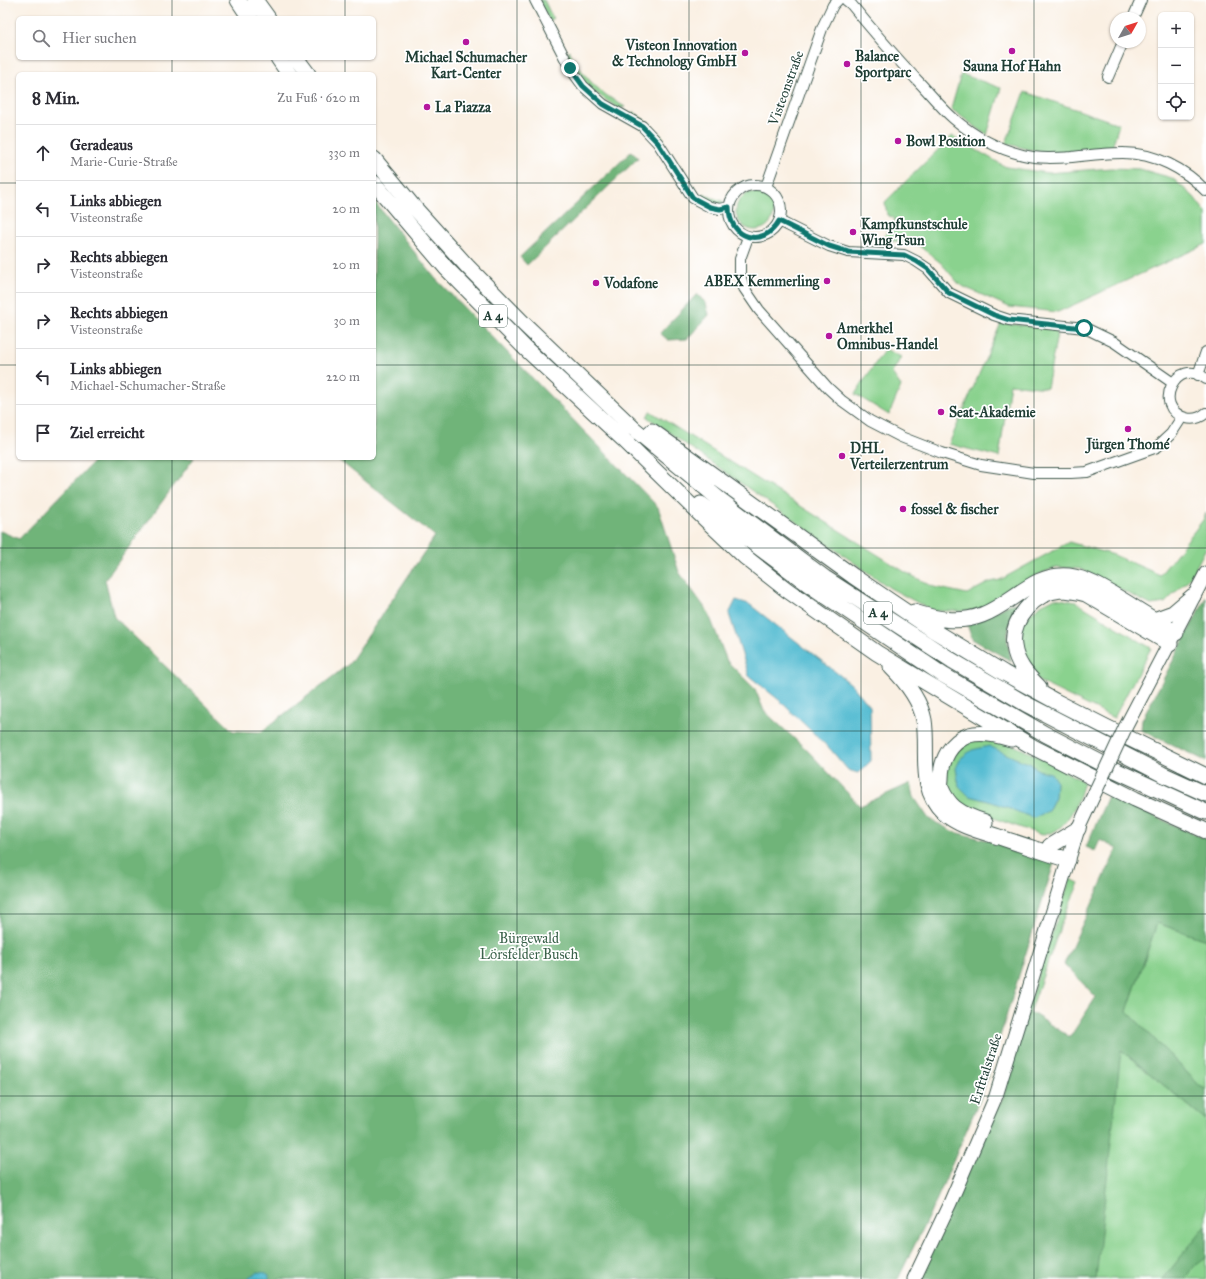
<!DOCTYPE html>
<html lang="de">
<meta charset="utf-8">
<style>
:root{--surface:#fff;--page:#f2f2f3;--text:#2b2b33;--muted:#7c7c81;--line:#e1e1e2}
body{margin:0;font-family:"IM FELL Great Primer",serif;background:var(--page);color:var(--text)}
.controls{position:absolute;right:12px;top:12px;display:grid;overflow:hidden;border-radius:6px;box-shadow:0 1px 3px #0004}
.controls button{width:36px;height:36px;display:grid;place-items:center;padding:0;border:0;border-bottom:1px solid var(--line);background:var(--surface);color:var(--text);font:20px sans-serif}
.compass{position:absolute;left:1110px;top:12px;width:36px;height:36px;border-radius:50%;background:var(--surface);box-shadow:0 1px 3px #0004;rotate:51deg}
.stop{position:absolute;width:12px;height:12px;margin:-9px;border:3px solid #0f766e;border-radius:50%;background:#fff}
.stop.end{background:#0f766e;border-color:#fff;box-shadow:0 1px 4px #0008}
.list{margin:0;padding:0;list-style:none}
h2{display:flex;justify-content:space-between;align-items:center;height:52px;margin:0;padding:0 16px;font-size:17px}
h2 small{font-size:13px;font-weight:400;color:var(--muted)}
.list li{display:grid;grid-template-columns:26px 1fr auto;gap:12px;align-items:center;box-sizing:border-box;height:56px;padding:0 16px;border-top:1px solid var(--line)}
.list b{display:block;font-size:15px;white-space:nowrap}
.list p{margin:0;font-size:13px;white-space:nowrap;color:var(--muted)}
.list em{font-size:13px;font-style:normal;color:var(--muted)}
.icon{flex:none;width:22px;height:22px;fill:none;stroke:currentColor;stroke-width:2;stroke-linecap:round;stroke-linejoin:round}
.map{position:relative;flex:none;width:1206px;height:1279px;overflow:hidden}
.search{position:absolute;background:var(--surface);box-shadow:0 1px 3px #0004;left:16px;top:16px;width:360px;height:44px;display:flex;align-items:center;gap:10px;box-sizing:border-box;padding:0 14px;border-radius:6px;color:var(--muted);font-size:15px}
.panel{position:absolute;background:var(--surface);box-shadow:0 1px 3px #0004;left:16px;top:72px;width:360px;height:388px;border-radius:6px}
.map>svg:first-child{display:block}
.green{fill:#8ad28e;stroke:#548861;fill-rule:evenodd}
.forest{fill:#6fb479;stroke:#477856}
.water{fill:#53bbd1;stroke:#397c82}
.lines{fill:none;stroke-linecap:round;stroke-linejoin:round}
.minor-casing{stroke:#40584e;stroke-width:12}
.major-casing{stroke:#40584e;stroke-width:15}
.highway-casing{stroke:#40584e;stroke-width:17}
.minor{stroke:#fff;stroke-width:10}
.major{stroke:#fff;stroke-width:13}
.highway{stroke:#fff;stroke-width:15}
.major-bridge-casing{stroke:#40584e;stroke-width:15;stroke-linecap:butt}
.major-bridge{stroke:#fff;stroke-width:13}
.route{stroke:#0f766e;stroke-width:5}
.grid{fill:none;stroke:#1f3d34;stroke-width:1;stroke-opacity:0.55}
.poi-dot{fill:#b5179e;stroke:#fff;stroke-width:1.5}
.labels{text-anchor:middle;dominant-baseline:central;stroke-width:3.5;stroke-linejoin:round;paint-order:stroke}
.shield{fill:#fff;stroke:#627771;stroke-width:1}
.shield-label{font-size:13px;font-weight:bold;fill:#1f3d34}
.poi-label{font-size:14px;font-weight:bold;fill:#1f3d34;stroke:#fff;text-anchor:start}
.street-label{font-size:14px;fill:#1f3d34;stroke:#fff}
.park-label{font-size:14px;fill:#3a624a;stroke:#fff}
</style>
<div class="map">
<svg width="1206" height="1279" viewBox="0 0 1206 1279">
<rect width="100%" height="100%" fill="#fff"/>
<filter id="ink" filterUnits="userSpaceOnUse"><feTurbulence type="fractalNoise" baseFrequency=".025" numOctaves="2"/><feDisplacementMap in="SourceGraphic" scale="8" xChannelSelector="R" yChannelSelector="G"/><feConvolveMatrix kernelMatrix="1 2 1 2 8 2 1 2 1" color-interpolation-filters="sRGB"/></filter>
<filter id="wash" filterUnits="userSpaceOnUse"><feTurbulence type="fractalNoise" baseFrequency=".012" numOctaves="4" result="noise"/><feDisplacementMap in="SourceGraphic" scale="16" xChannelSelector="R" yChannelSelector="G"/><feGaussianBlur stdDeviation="0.9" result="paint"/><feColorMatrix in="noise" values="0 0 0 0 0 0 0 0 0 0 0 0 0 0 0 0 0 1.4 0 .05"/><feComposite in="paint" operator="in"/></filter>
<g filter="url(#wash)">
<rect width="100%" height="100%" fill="#faf0e3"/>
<!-- green -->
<path class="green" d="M539,0H544L553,19L549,21Z
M569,50C584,78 597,91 625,107L619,109L590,89L567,56Z
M961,74L1001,88L987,135L951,109Z
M1025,92L1119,124L1112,148C1090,150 1067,154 1046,152C1032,151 1019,147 1006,143Z
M633,111L652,126L664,138L660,141L634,118Z
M952,136L1006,167L1048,173L1111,168L1140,169L1172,178L1194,197L1206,213V244L1058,312L1009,307L960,285L941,263L918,245L890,240L885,236L889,226L895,224L894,218L887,215L885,202Z
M736 211a19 19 0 1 1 38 0a19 19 0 1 1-38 0Z
M704,194L713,198L723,201L722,205L712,203L702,198Z
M1001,323L1058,329L1047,388L1010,384L999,457L949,444Z
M885,349L901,357L892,373L901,386L889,415L855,394Z
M650,411L905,572L934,587L967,594L990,582L1000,580L1069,542L1114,555L1160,575L1203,520L1206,513V548L1191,577L1165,603L1151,605L1080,569L1057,567L1035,576L1008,593L976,611H933L890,588L647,417Z
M1055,598L1076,602L1151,648L1114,718L1040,682L1025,665L1020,644V630L1026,618L1039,606Z
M973,739L1011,744L1037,756L1084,782C1080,798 1068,827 1051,833C1049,834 1045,834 1042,835L970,810L956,800L949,789L946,770L959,748ZM1015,758L1031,764L1038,770L1051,774L1056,781L1055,797L1048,811L992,802L969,796L959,786L956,768Z
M1070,879L1079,883L1064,916L1030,1012L1027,1010Z
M1157,923L1206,940V1090L1199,1085L1127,1011Z
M1121,1050L1206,1120V1279H1062Z"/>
<!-- forest -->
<path class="forest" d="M632,151L638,158L527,265L520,257Z
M374,201L435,278L658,507L679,572L708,612L727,661L755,689L764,711L808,751L860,806L911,783L914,797L929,819L954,832L1003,844L1054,863L982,1094L937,1199L898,1279H0V531L19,539L97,458H194L105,580L114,617L233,731L261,732L349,664L435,536L336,458H374Z
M697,294L706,303L709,315L687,339L668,340L660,333Z
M1206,597V761L1141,730L1142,720Z
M1013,603L1019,606L1011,618L1007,638L1011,661L972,639L967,624Z
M1108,796L1206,839V940L1157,923L1127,1011L1199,1085L1206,1090V1120L1121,1050L1096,1279H917L1003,1097L1027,1010L1070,1037L1096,997L1064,964L1117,849L1100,840L1095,851L1086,847Z
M1206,1225V1257L1195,1265L1186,1279H1163Z"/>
<!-- water -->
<path class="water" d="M736,600L749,604L851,684L870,706L871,761L858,773L848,770L831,750L779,700L749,676L729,614Z
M989,746L1015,758L1031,764L1038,770L1051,773L1056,781L1055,797L1048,811L1034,818L992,802L969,796L959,786L956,768L961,758L972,750Z
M259,1272L266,1273L269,1275V1279H248L250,1276Z"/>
</g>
<g filter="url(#ink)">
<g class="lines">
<!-- minor casing -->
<g class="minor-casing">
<path id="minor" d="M535,0L570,68L583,86L603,104L642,126L658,143L693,198L710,207L720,209L729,207
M846,0L851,4C872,30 894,55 916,79C929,92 940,107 954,119C974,136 998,149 1023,155C1039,159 1056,158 1072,157C1089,155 1106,153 1123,153C1155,153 1185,169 1206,191
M1133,18L1141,0
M1108,77L1123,42
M729 211a26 26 0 1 1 52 0a26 26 0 1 1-52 0Z
M766,187L823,26L833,5L838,0
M779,221L829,246L848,252L904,255L916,261L928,269L949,293L994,315L1009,320L1085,328L1114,342L1173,383
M748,237L740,259V275L744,288L759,310L828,388L841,400L870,421L901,437L942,453L981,465L1034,473H1071L1087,472L1157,447L1171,434L1182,417
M1198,375L1206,352
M1206,379C1177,355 1150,408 1186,418C1193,420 1200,418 1206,413"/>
</g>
<!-- major casing -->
<g class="major-casing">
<path id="major" d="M1125,728L1206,573
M914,1279L950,1203L996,1096L1078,829L1097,788"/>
</g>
<!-- highway casing -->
<g class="highway-casing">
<path id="highway" d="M238,0L250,18
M255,0L268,18
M278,58L289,74
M296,58L308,74
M374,159L412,205L467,266L524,324L633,428L719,499L825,578L953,661L1026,704L1088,736L1162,774L1206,794
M374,183L446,268L526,349L623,439L708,522L745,557L787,590L877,653L1033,747L1135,799L1206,831
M652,431L853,576L933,630L1004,673L1055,701L1106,727L1206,776
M701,504L808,584L943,675L1045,734L1113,769L1206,812
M914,612C936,619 959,624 982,615C1012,604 1034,572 1069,576C1091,579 1110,593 1129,604C1144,614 1160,623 1176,633
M1154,620L1173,613L1193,596
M891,667C905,681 920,699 924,720C929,752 917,788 944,813C959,826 980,831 999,837C1022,845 1045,852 1068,860
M1039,687C1027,675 1016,663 1014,646C1010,619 1035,592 1061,590C1070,590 1078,592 1086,594L1170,644
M985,822C975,819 964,815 955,808C949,803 944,795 941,788C940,785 941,781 941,778C941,760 950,742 969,735C982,731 998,735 1011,739
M1050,846L1078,829"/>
</g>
<!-- minor -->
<use href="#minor" class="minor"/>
<!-- major -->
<use href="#major" class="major"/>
<!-- highway -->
<use href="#highway" class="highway"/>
<!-- major-bridge casing -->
<g class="major-bridge-casing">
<path id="major-bridge" d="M1097,788L1125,728"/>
</g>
<!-- major-bridge -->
<use href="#major-bridge" class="major-bridge"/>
</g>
</g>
<g class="lines" filter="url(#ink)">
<!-- route -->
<path class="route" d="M570,68L583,86L603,104L642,126L658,143L693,198L710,207L720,209L729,207C729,239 763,249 779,221L829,246L848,252L904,255L916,261L928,269L949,293L994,315L1009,320L1084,328"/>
</g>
<!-- grid -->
<path class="grid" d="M172,0V18M345,0V18M517,0V1279M689,0V1279M861,0V1279M1034,0V1279M172,58V74M345,58V74M0,183H18M374,183H1206M0,365H18M374,365H1206M172,458V1279M345,458V1279M0,548H1206M0,731H1206M0,914H1206M0,1096H1206"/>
<!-- markers -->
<g class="poi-dot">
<circle cx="466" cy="42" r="4"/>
<circle cx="1012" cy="51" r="4"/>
<circle cx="745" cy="53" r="4"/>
<circle cx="847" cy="64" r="4"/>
<circle cx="427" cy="107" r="4"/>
<circle cx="898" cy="141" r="4"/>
<circle cx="853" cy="232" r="4"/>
<circle cx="827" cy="281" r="4"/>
<circle cx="596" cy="283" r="4"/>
<circle cx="829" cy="336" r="4"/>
<circle cx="941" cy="412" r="4"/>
<circle cx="1128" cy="429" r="4"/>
<circle cx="842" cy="456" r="4"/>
<circle cx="903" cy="509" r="4"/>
</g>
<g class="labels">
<!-- shield labels -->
<g class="shield">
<rect x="479" y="305" width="28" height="22" rx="3"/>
<rect x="864" y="602" width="28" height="22" rx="3"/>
</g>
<g class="shield-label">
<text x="493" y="316">A 4</text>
<text x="878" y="613">A 4</text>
</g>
<!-- poi labels -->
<g class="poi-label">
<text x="737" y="45" text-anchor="end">Visteon Innovation<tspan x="737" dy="16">&amp; Technology GmbH</tspan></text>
<text x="855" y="56">Balance<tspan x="855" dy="16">Sportparc</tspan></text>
<text x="466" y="57" text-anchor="middle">Michael Schumacher<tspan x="466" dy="16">Kart-Center</tspan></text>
<text x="1012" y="66" text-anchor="middle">Sauna Hof Hahn</text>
<text x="435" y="107">La Piazza</text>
<text x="906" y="141">Bowl Position</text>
<text x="861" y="224">Kampfkunstschule<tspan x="861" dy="16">Wing Tsun</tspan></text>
<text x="819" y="281" text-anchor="end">ABEX Kemmerling</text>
<text x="604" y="283">Vodafone</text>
<text x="837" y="328">Amerkhel<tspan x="837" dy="16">Omnibus-Handel</tspan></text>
<text x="949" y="412">Seat-Akademie</text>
<text x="1128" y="444" text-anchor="middle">Jürgen Thomé</text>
<text x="850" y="448">DHL<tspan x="850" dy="16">Verteilerzentrum</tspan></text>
<text x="911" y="509">fossel &amp; fischer</text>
</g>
<!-- street labels -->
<g class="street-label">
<text transform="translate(786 88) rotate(-70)">Visteonstraße</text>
<text transform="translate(986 1069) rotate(-72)">Erfttalstraße</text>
</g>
<!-- park labels -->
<g class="park-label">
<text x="529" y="938">Bürgewald<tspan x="529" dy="16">Lörsfelder Busch</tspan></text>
</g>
</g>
</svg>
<div class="controls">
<button>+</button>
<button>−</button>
<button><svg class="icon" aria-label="locate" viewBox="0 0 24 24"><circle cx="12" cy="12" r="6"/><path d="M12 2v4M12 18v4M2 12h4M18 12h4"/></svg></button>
</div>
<svg class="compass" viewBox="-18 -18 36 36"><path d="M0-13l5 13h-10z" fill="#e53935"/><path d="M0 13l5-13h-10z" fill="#7c7c81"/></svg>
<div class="stop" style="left:1084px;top:328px"></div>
<div class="stop end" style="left:570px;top:68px"></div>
<div class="search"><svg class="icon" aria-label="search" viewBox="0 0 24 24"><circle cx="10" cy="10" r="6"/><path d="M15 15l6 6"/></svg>Hier suchen</div>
<section class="panel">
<h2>8 Min.<small>Zu Fuß · 620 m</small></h2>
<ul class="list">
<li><svg class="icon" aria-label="ahead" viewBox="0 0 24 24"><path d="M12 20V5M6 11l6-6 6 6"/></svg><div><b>Geradeaus</b><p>Marie-Curie-Straße</p></div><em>330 m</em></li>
<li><svg class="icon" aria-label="left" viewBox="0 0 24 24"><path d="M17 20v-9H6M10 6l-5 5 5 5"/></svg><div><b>Links abbiegen</b><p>Visteonstraße</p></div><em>20 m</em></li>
<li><svg class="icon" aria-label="right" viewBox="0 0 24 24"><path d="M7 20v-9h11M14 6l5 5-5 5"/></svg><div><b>Rechts abbiegen</b><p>Visteonstraße</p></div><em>20 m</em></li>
<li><svg class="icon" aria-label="right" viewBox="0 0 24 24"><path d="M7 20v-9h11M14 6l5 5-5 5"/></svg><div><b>Rechts abbiegen</b><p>Visteonstraße</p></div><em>30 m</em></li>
<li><svg class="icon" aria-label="left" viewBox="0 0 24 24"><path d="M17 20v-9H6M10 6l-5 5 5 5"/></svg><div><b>Links abbiegen</b><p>Michael-Schumacher-Straße</p></div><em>220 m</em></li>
<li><svg class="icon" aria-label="arrive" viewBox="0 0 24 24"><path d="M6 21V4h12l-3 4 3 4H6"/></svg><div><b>Ziel erreicht</b></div></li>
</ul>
</section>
</div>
